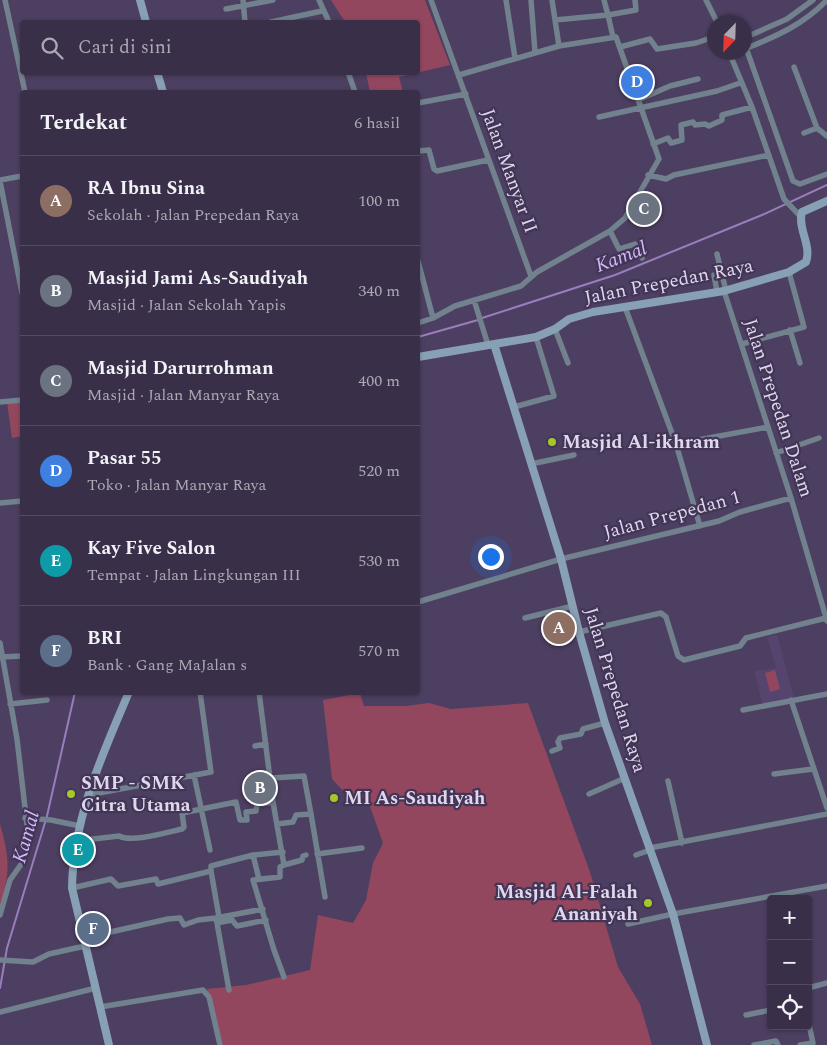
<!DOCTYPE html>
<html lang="id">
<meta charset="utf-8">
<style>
:root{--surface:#3a2f49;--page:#413750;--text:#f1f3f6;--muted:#aba9b4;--line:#544a61;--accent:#90b9f0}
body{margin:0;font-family:Spectral,serif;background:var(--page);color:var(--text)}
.controls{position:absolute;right:15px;bottom:15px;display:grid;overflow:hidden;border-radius:5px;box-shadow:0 1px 4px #0004}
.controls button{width:45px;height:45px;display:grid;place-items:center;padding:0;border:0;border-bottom:1px solid var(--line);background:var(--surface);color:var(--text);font:25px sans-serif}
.compass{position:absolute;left:707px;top:15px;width:45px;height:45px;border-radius:50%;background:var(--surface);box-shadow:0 1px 4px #0004;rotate:203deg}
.you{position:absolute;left:490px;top:556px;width:18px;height:18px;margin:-12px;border:4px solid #fff;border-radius:50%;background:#1a73e8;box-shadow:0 0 0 8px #1a73e833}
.badge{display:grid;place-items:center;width:32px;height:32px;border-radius:50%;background:var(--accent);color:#fff;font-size:16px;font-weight:700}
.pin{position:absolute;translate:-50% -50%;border:2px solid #fff;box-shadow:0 1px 5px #0006}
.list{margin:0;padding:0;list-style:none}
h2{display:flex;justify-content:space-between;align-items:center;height:65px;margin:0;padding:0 20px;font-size:21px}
h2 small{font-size:16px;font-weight:400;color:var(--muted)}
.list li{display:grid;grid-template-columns:32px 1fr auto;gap:15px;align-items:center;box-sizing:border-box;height:90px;padding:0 20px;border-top:1px solid var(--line)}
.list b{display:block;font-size:19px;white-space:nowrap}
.list p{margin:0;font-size:16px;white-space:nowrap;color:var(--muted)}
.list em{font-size:16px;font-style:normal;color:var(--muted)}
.icon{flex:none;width:28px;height:28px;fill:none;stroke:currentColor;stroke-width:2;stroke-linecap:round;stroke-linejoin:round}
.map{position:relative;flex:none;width:827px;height:1045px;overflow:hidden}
.search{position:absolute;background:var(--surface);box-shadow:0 1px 4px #0004;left:20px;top:20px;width:400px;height:55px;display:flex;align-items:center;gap:12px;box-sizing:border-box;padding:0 18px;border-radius:5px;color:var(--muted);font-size:19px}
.panel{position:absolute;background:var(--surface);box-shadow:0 1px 4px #0004;left:20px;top:90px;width:400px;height:605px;border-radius:5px}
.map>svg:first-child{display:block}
.built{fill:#55446d}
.green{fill:#93475e}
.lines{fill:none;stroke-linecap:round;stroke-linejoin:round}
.stream{stroke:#997dbd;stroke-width:2}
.street{stroke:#71818d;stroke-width:5.5}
.secondary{stroke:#88a0b4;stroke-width:8}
.poi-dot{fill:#a3c926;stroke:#423556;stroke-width:2}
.labels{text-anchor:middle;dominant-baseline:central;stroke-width:4.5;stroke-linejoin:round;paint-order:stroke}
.street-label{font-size:19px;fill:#dfd7ec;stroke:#423556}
.poi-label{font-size:19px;font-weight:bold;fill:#dfd7ec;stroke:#423556;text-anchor:start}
.water-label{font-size:20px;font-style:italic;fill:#d3b9fb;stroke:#423556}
</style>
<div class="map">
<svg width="827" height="1045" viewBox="0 0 827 1045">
<rect width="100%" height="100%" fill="#4d3f61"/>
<!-- built -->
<path class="built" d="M777,635L794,698L763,706L754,671L776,668L767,637Z"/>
<!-- green -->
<path class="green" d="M331,0H425L450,65L399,77L403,92H370L366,73L418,72V22H345Z
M22,400V436L12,438L7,402Z
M775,670L780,689L770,692L765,673Z
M360,693L364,706H406L429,703L451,709L528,703L590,872L618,967L640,1004L652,1045H221L207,989L246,985L310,970L318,915L353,923L366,900L373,863L383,843L367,798L353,801L332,779L323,700Z
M0,824C11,862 9,873 0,911Z"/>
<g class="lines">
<!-- stream -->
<path class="stream" d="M482,318L615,275L762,215L827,185
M418,337L478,320
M0,988L7,948L47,816L75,692"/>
<!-- street -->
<path class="street" d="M5,0L25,92
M243,0L245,22
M319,0L329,22
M431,0L531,276
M506,0L515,58
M531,0L535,52
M552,0L559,46
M604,0L608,15L636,10L635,0
M706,0L717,22
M226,9L273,0
M555,20L608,15L613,37
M271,22L322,11
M744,38L787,19L813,0
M744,42L793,181L800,184L827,174
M620,47L650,39L657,49L696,43L714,37
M747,48C777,36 804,24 827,0
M729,52L752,107L784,199L801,217
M794,67L817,128L827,136
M348,72L355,92
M638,100L670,86L698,79
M418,103L466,94
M599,117L717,91L740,83
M804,133L817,128
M653,144L668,138L671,143L682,140L681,125L693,122L695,125L705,124L709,126L722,120V115L752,107
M418,151L429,150L434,169L437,171L488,160
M648,175L666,179L674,175L769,155
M0,180L22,176
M0,181L22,293
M610,231L619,249L635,244L642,258
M717,254L726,291
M418,261L433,318
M714,275L717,292
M724,291L791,498L827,621
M474,300L488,345
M625,307L676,444L700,526
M418,323L433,318L455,306L521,286L537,272L610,231L625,218L659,159L616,37L559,46L459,75
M555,329L568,363
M790,330L800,363
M742,344L804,327L789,272
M0,402L22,400
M514,407L554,396L536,337
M676,444L768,427
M776,453L819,438
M531,464L574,455
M0,503L22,501
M418,602L561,559L719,521L740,512L791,498
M525,618L573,606
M579,632L661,613L666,617L678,656L684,660L740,646L746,638L826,618
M0,643L17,739L29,842L22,863L10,880L0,915
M2,657L22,656
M259,692L273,802L284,865
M791,700L827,808
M10,704L47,700
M743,710L827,694
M255,746L266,744
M552,751L560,748L558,742L560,738L581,734L583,729L605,723
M774,774L813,769
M194,775L210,850
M271,778L304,776L311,814
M668,781L682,843
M589,794L625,778
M88,795L211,772L200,692
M25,818L51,820L80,826
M277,824L293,822L296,815L311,814L325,897
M76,841L119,836C132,843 168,832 182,829L184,827L182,813L236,802L240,820H247L246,812L256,811L257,804L273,802
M650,848L827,814
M317,854L362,848
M253,855L259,879
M636,855L650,850
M284,865L280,867V877L253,880L274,950L284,977
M284,865L302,860L303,856L306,855
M211,871L219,917
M72,888L111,879L118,886L156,879L158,884L211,871V866L253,855L283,852
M216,918L263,909
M217,923L229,990
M628,924L673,914L827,886
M84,938L168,919L180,918L184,925L198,920L216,918L217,923L232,920L237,926L266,920
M0,960L33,962L49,954L85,946
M808,988L827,983
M100,1007L203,990L209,997L220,1045
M0,1012L96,988
M746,1015L771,1010
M754,1045L776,1041L778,1045
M800,1045L813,1043L808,1020"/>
<!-- secondary -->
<path class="secondary" d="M140,0L146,22
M157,72L163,92
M494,344L561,559L579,632L605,723L673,914L707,1045
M418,357L536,337L555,329L569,319L593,312L724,291L789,272L806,262C812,245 797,228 802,212L827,201
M109,1045L72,888C73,819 102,755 129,692"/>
</g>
<!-- markers -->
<g class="poi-dot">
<circle cx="552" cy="442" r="5"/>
<circle cx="71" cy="794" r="5"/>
<circle cx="334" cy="798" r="5"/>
<circle cx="648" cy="903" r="5"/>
</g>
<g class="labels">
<!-- street labels -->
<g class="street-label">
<text transform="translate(509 171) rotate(70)">Jalan Manyar II</text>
<text transform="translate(669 282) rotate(-11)">Jalan Prepedan Raya</text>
<text transform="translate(778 408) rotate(72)">Jalan Prepedan Dalam</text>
<text transform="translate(672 515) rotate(-15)">Jalan Prepedan 1</text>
<text transform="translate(615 690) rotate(73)">Jalan Prepedan Raya</text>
</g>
<!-- poi labels -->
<g class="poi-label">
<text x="562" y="442">Masjid Al-ikhram</text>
<text x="81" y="783">SMP - SMK<tspan x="81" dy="22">Citra Utama</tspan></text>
<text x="344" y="798">MI As-Saudiyah</text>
<text x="638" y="892" text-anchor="end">Masjid Al-Falah<tspan x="638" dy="22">Ananiyah</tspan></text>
</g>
<!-- water labels -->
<g class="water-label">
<text transform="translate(621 257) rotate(-21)">Kamal</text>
<text transform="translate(26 837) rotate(-74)">Kamal</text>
</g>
</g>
</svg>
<div class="controls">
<button>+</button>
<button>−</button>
<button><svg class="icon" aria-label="locate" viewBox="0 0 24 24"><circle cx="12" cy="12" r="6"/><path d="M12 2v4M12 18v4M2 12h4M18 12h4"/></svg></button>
</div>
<svg class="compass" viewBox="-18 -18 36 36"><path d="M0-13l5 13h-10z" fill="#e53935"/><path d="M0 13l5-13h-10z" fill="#aba9b4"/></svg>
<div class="you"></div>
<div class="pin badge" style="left:559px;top:628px;background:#8d6e63">A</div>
<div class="pin badge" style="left:260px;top:788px;background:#6b7280">B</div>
<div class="pin badge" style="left:644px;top:209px;background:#6b7280">C</div>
<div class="pin badge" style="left:637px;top:82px;background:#3f7fe0">D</div>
<div class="pin badge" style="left:78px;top:850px;background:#0f9aa8">E</div>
<div class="pin badge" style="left:93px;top:929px;background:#5c6f8a">F</div>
<div class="search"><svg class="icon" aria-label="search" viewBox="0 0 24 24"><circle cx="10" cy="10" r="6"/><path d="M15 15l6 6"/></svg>Cari di sini</div>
<section class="panel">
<h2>Terdekat<small>6 hasil</small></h2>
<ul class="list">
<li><span class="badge" style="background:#8d6e63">A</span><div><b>RA Ibnu Sina</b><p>Sekolah · Jalan Prepedan Raya</p></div><em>100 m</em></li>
<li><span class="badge" style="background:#6b7280">B</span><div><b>Masjid Jami As-Saudiyah</b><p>Masjid · Jalan Sekolah Yapis</p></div><em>340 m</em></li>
<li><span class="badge" style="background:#6b7280">C</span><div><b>Masjid Darurrohman</b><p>Masjid · Jalan Manyar Raya</p></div><em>400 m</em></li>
<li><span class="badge" style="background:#3f7fe0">D</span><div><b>Pasar 55</b><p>Toko · Jalan Manyar Raya</p></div><em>520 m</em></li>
<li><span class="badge" style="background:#0f9aa8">E</span><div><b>Kay Five Salon</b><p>Tempat · Jalan Lingkungan III</p></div><em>530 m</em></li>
<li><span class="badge" style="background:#5c6f8a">F</span><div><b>BRI</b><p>Bank · Gang MaJalan s</p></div><em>570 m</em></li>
</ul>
</section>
</div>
